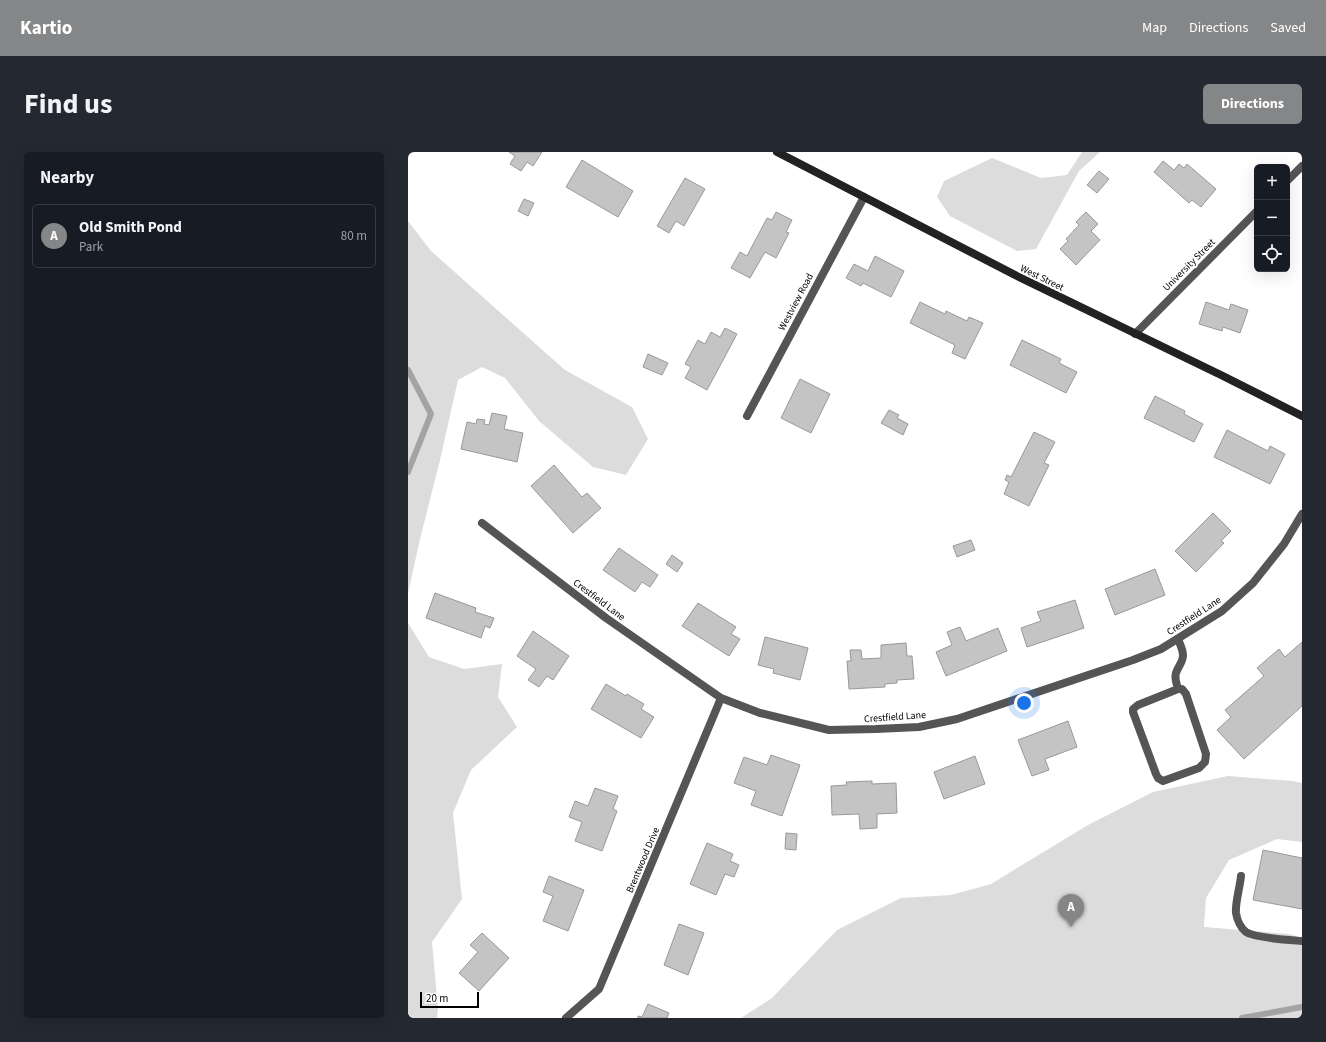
<!DOCTYPE html>
<meta charset="utf-8">
<style>
:root{--surface:#171b24;--page:#242831;--text:#f1f3f6;--muted:#9ea1a6;--line:#363941;--accent:#858687}
body{margin:0;font-family:"Source Sans 3",sans-serif;background:var(--page);color:var(--text)}
.controls{position:absolute;right:12px;top:12px;display:grid;overflow:hidden;border-radius:6px;box-shadow:0 4px 16px #0002}
.controls button{width:36px;height:36px;display:grid;place-items:center;padding:0;border:0;border-bottom:1px solid var(--line);background:var(--surface);color:var(--text);font:20px sans-serif}
.scale{position:absolute;left:12px;bottom:10px;width:59px;box-sizing:border-box;padding-left:4px;border:2px solid #000;border-top:0;font-size:11px;line-height:14px;white-space:nowrap;color:#000;-webkit-text-stroke:3px #fff;paint-order:stroke}
.you{position:absolute;left:616px;top:551px;width:14px;height:14px;margin:-10px;border:3px solid #fff;border-radius:50%;background:#1a73e8;box-shadow:0 0 0 6px #1a73e833}
.badge{display:grid;place-items:center;width:26px;height:26px;border-radius:50%;background:var(--accent);color:#fff;font-size:13px;font-weight:700}
.pin{position:absolute;translate:-50% -33px;filter:drop-shadow(0 1px 2px #0008)}
.pin::after{content:'';position:absolute;top:21px;width:14px;height:12px;background:inherit;clip-path:polygon(0 0,100% 0,50% 100%)}
.list{margin:0;padding:0;list-style:none}
h2{display:flex;justify-content:space-between;align-items:center;height:52px;margin:0;padding:0 16px;font-size:17px}
h2 small{font-size:13px;font-weight:400;color:var(--muted)}
.list li{display:grid;grid-template-columns:26px 1fr auto;gap:12px;align-items:center;box-sizing:border-box;height:64px;margin:0 8px 8px;padding:0 8px;border:1px solid var(--line);border-radius:6px}
.list b{display:block;font-size:15px;white-space:nowrap}
.list p{margin:0;font-size:13px;white-space:nowrap;color:var(--muted)}
.list em{font-size:13px;font-style:normal;color:var(--muted)}
.icon{flex:none;width:22px;height:22px;fill:none;stroke:currentColor;stroke-width:2;stroke-linecap:round;stroke-linejoin:round}
.map{position:relative;flex:none;width:894px;height:866px;overflow:hidden;border-radius:6px}
header{display:flex;align-items:center;gap:24px;box-sizing:border-box;height:56px;padding:0 20px;background:var(--accent);color:#fff}
header strong{font-size:19px}
nav{display:flex;gap:22px;margin-inline-start:auto;font-size:14px}
.intro{display:flex;align-items:center;justify-content:space-between;box-sizing:border-box;height:96px;padding:0 24px}
h1{margin:0;font-size:28px}
.button{padding:10px 18px;border-radius:6px;background:var(--accent);color:#fff;font-size:14px;font-weight:700}
main{display:flex;gap:24px;padding:0 24px}
aside{flex:1;background:var(--surface);border-radius:6px;box-shadow:0 4px 16px #0002}
.map>svg:first-child{display:block}
.green{fill:#dcdcdc}
.lines{fill:none;stroke-linecap:round;stroke-linejoin:round}
.stream{stroke:#a3a3a3;stroke-width:6}
.building{fill:#c4c4c4;stroke:#999}
.lane{stroke:#555;stroke-width:8}
.street{stroke:#555;stroke-width:8}
.secondary{stroke:#222;stroke-width:8}
.labels{text-anchor:middle;dominant-baseline:central;stroke-width:4;stroke-linejoin:round;paint-order:stroke}
.street-label{font-size:10px;fill:#000;stroke:#fff}
</style>
<header>
<strong>Kartio</strong>
<nav><a>Map</a><a>Directions</a><a>Saved</a></nav>
</header>
<div class="intro"><h1>Find us</h1><a class="button">Directions</a></div>
<main>
<aside>
<h2>Nearby<small></small></h2>
<ul class="list">
<li><span class="badge">A</span><div><b>Old Smith Pond</b><p>Park</p></div><em>80 m</em></li>
</ul>
</aside>
<div class="map">
<svg width="894" height="866" viewBox="0 0 894 866">
<rect width="100%" height="100%" fill="#fff"/>
<!-- green -->
<path class="green" d="M674,0H692L671,19L628,97L609,99L542,64L529,45L536,29L584,6L633,26L659,23Z
M0,69L23,99L157,218L224,255L240,287L218,323L185,315L131,269L97,226L74,215L50,228L32,308L12,387L0,441Z
M0,471L21,505L56,517L94,512L90,545L109,575L63,618L45,661L54,747L24,790L30,857L29,866H0Z
M820,624L885,629L894,631V690L869,687L821,708L798,746L796,775L881,782L894,786V866H333L364,846L429,778L493,746L543,743L583,732L680,673L745,640Z"/>
<g class="lines">
<!-- stream -->
<path class="stream" d="M0,218L23,262L0,320
M834,866L894,855"/>
</g>
<!-- building -->
<path class="building" d="M101,0H134L125,14L119,10L113,19L102,12L107,4Z
M174,8L225,39L210,65L158,35Z
M755,9L766,18L771,12L776,16L779,12L808,37L793,55L784,48L781,51L746,20Z
M691,19L701,27L689,41L679,33Z
M277,26L297,37L276,74L268,69L261,81L249,74Z
M116,47L126,51L120,64L110,59Z
M368,60L384,68L378,80L381,81L368,106L357,100L342,126L323,116L332,100L339,104L359,66L364,68Z
M678,60L690,72L683,79L692,88L668,113L652,97L660,89L658,87L671,73L668,70Z
M467,104L496,119L483,145L455,131L453,134L438,126L446,112L460,119Z
M512,150L537,162L538,159L559,169L561,165L575,171L557,207L544,201L547,193L502,171Z
M798,150L821,158L823,152L840,158L832,181L815,175L814,179L791,172Z
M317,176L329,182L299,238L277,226L283,215L277,212L290,188L297,192L303,180L312,185Z
M614,188L653,207L651,211L669,220L658,241L602,213Z
M240,202L260,211L254,223L235,215Z
M392,227L422,242L403,281L373,266Z
M747,244L777,259L776,262L795,272L786,290L736,266Z
M481,258L491,263L489,266L500,272L495,283L473,271Z
M84,261L99,264L96,277L115,281L109,310L53,297L59,270L68,272L69,267L77,268L76,272L81,273Z
M819,278L860,299L862,294L877,302L862,332L806,305Z
M626,280L647,290L636,311L641,313L621,354L596,342L601,330L597,328L599,323L603,325Z
M146,313L174,345L179,341L193,356L165,381L123,334Z
M805,361L823,379L813,389L816,391L788,420L767,399Z
M563,388L567,398L549,405L545,394Z
M211,396L250,423L242,435L234,430L227,440L195,418Z
M264,403L275,411L269,420L258,412Z
M747,417L757,443L707,463L697,437Z
M27,441L68,456L67,460L86,466L82,476L77,474L73,486L18,466Z
M667,448L676,476L619,495L613,476L633,469L629,460Z
M290,451L328,475L323,482L332,487L321,504L274,474Z
M552,475L558,489L590,476L599,499L538,524L528,500L544,493L539,480Z
M125,479L161,504L145,528L139,524L131,535L120,528L128,517L109,504Z
M357,485L400,496L392,528L365,521L366,517L350,513Z
M894,490V554L836,607L809,578L823,565L817,558L856,524L849,516L871,497L877,505Z
M498,491L499,504H504L506,527L489,528V531L477,532V535L441,537L439,509H443L442,498H453L454,507L473,506V493Z
M198,532L218,544L219,542L236,552L233,557L246,565L233,586L183,557Z
M660,569L669,595L637,607L641,618L624,624L610,588Z
M363,603L392,613L374,664L343,653L348,639L326,631L336,605L359,613Z
M567,604L577,632L536,647L526,620Z
M464,629V632L488,631L489,661L469,662V676L452,677L451,662L424,663L423,634L439,633L438,630Z
M187,636L210,644L205,657L209,659L194,699L167,689L174,670L161,665L167,649L180,654Z
M378,681L389,682L388,698L377,697Z
M299,691L325,702L322,709L331,713L326,725L317,722L308,743L282,732Z
M855,698L894,706V757L845,748Z
M141,724L176,738L160,779L135,769L145,744L135,740Z
M271,772L296,781L280,823L256,813Z
M74,781L101,806L71,839L51,821L70,800L62,793Z
M240,852L261,861L259,866H230V864L234,865Z"/>
<g class="lines">
<!-- lane -->
<path class="lane" d="M770,487C772,492 775,498 775,503C775,511 770,514 768,521C766,527 769,532 770,537
M770,537H774L778,542L798,602L797,610L791,616L755,629L750,626L748,622L725,560V557L730,553Z
M833,724C832,735 827,751 828,761C829,768 833,776 838,780C847,786 882,788 894,789"/>
<!-- street -->
<path class="street" d="M879,29L894,14
M727,182L849,59
M339,264L456,45
M74,371L198,466L313,546L352,561L421,578L468,577L511,575L549,567L725,508L753,497L814,459L845,431L876,392L894,362
M158,866L191,837L313,546"/>
<!-- secondary -->
<path class="secondary" d="M369,0L609,124L815,224L894,264"/>
</g>
<g class="labels">
<!-- street labels -->
<g class="street-label">
<text transform="translate(781 113) rotate(-45)">University Street</text>
<text transform="translate(634 126) rotate(26)">West Street</text>
<text transform="translate(388 150) rotate(-62)">Westview Road</text>
<text transform="translate(191 448) rotate(37)">Crestfield Lane</text>
<text transform="translate(786 464) rotate(-33)">Crestfield Lane</text>
<text transform="translate(487 565) rotate(-4)">Crestfield Lane</text>
<text transform="translate(235 708) rotate(-67)">Brentwood Drive</text>
</g>
</g>
</svg>
<div class="controls">
<button>+</button>
<button>−</button>
<button><svg class="icon" aria-label="locate" viewBox="0 0 24 24"><circle cx="12" cy="12" r="6"/><path d="M12 2v4M12 18v4M2 12h4M18 12h4"/></svg></button>
</div>
<div class="scale">20 m</div>
<div class="you"></div>
<div class="pin badge" style="left:663px;top:775px">A</div>
</div>
</main>
